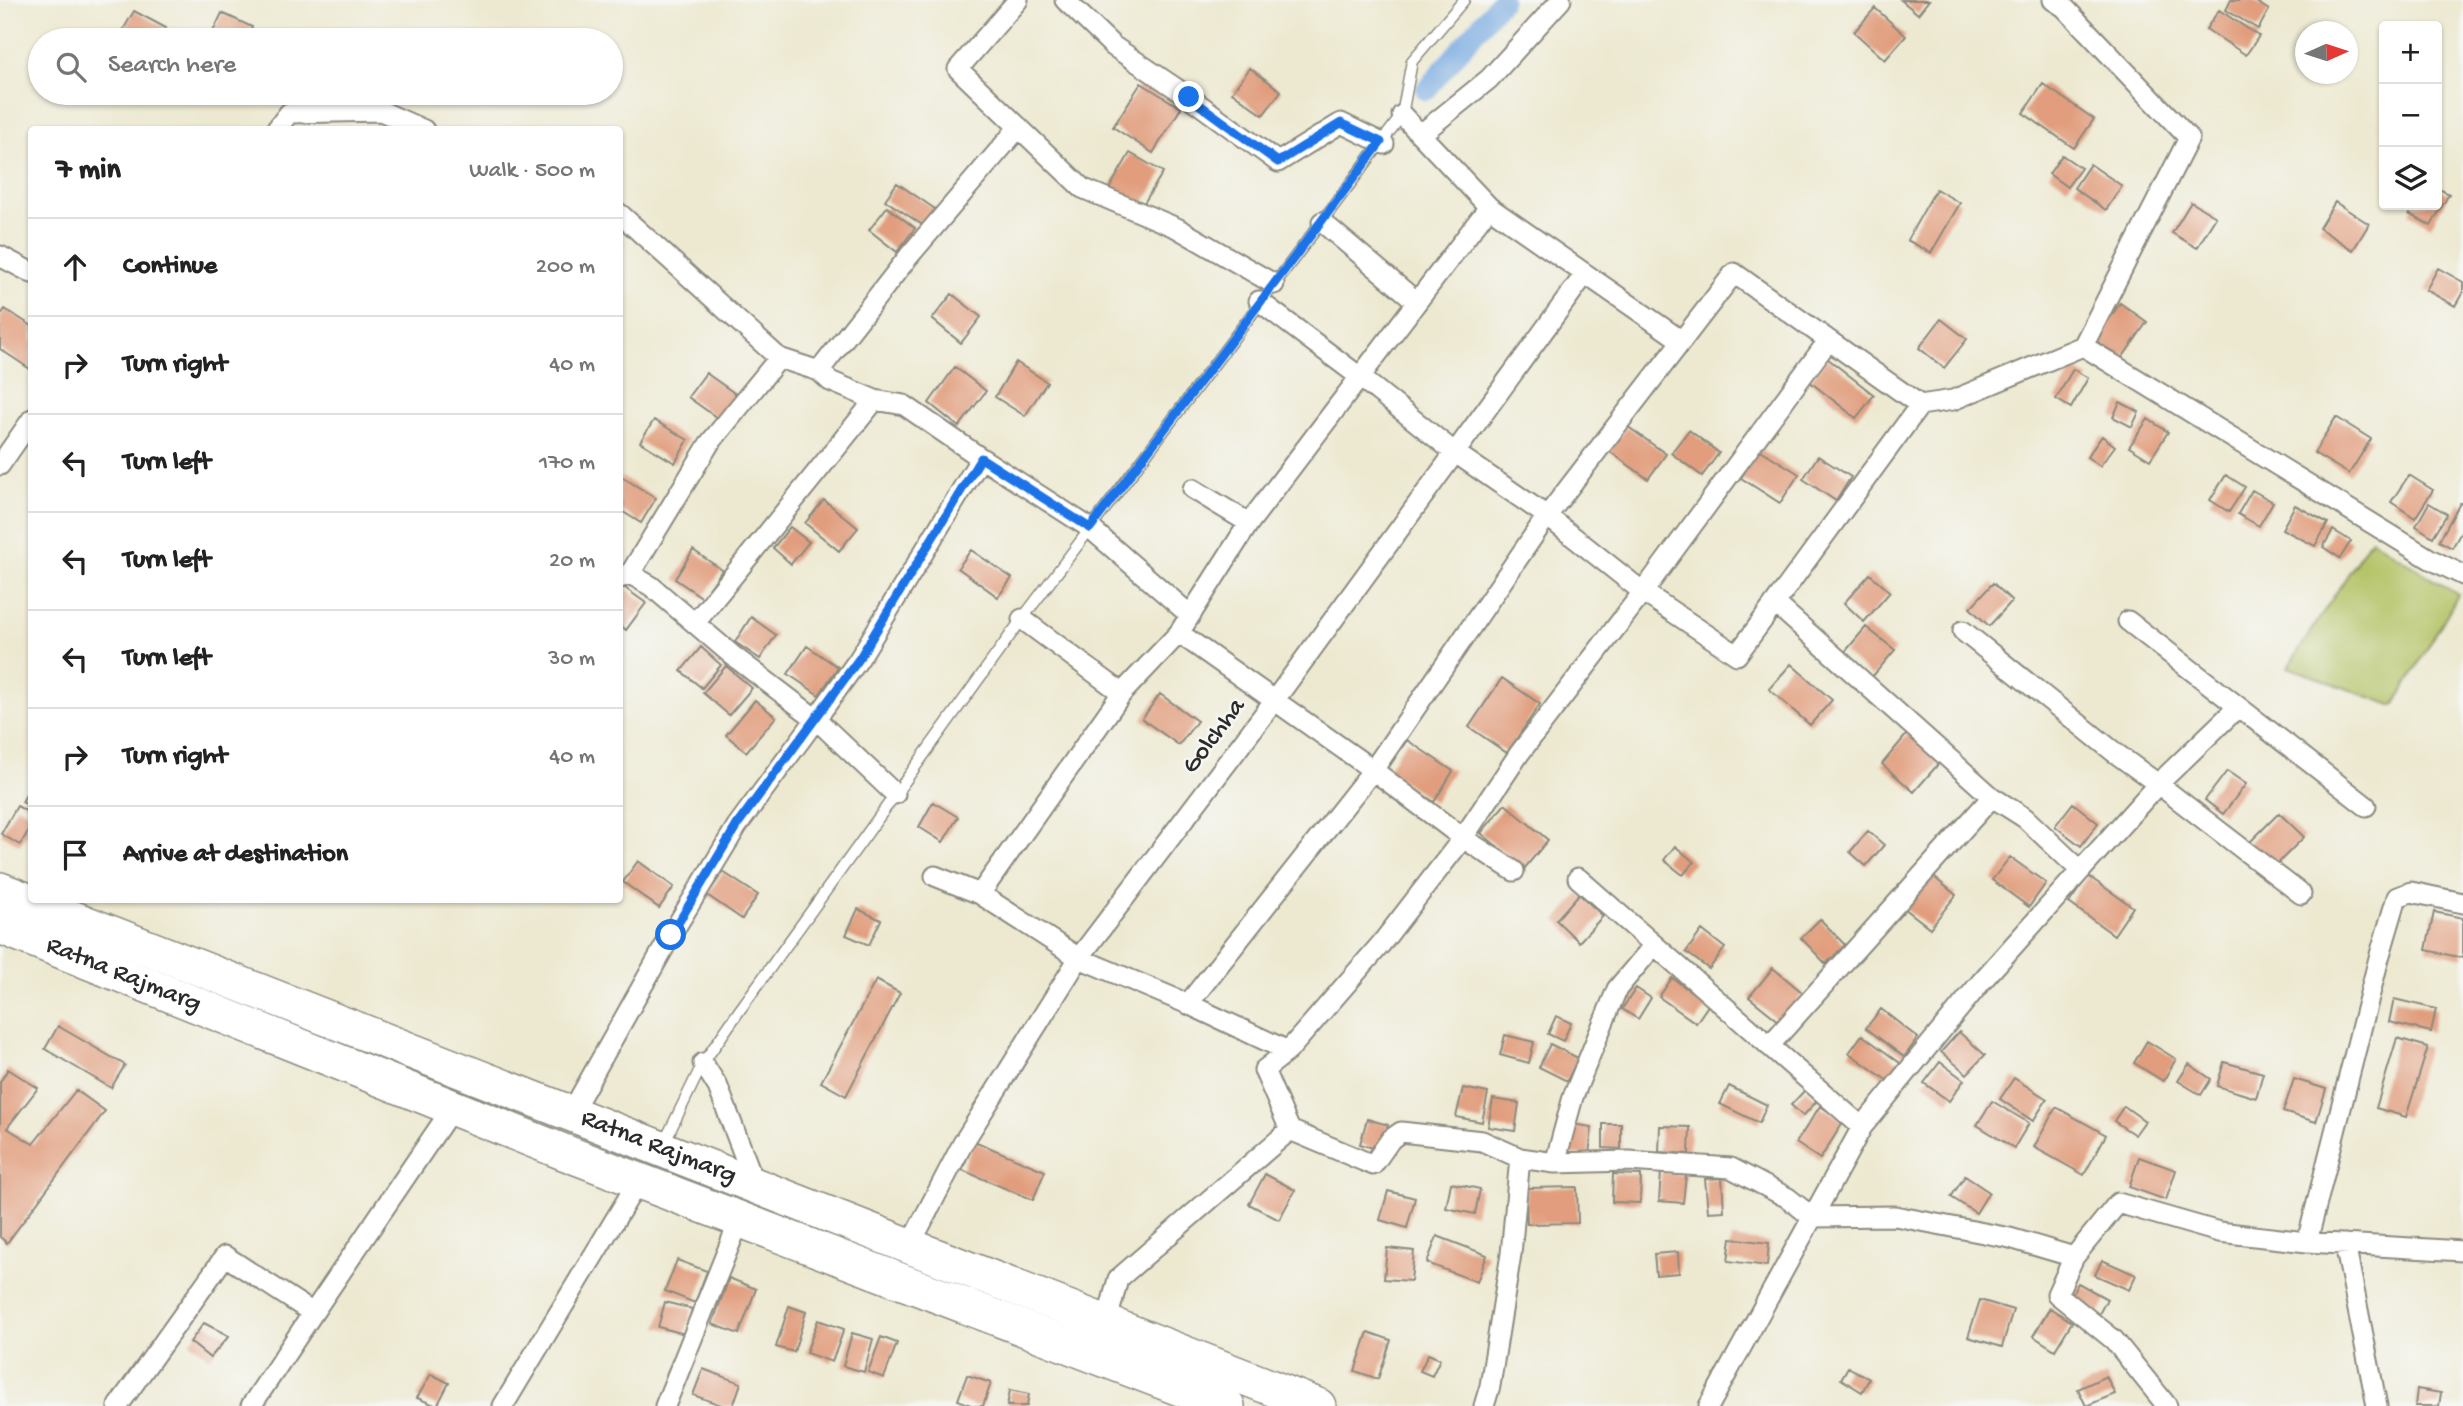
<!DOCTYPE html>
<meta charset="utf-8">
<style>
:root{--surface:#fff;--page:#f6f6f6;--text:#222;--muted:#767676;--line:#e0e0e0}
body{margin:0;font-family:"Gochi Hand",sans-serif;background:var(--page);color:var(--text)}
.controls{position:absolute;right:21px;top:21px;display:grid;overflow:hidden;border-radius:7px;box-shadow:0 2px 5px #0004}
.controls button{width:63px;height:63px;display:grid;place-items:center;padding:0;border:0;border-bottom:2px solid var(--line);background:var(--surface);color:var(--text);font:35px sans-serif}
.compass{position:absolute;left:2295px;top:21px;width:63px;height:63px;border-radius:50%;background:var(--surface);box-shadow:0 2px 5px #0004;rotate:87deg}
.stop{position:absolute;width:21px;height:21px;margin:-16px;border:5px solid #1a73e8;border-radius:50%;background:#fff}
.stop.end{background:#1a73e8;border-color:#fff;box-shadow:0 2px 7px #0008}
.list{margin:0;padding:0;list-style:none}
h2{display:flex;justify-content:space-between;align-items:center;height:91px;margin:0;padding:0 28px;font-size:30px}
h2 small{font-size:23px;font-weight:400;color:var(--muted)}
.list li{display:grid;grid-template-columns:46px 1fr auto;gap:21px;align-items:center;box-sizing:border-box;height:98px;padding:0 28px;border-top:2px solid var(--line)}
.list b{display:block;font-size:26px;white-space:nowrap}
.list em{font-size:23px;font-style:normal;color:var(--muted)}
.icon{flex:none;width:38px;height:38px;fill:none;stroke:currentColor;stroke-width:2;stroke-linecap:round;stroke-linejoin:round}
.map{position:relative;flex:none;width:2463px;height:1406px;overflow:hidden}
.search{position:absolute;background:var(--surface);box-shadow:0 2px 5px #0004;left:28px;top:28px;width:595px;height:77px;display:flex;align-items:center;gap:18px;box-sizing:border-box;padding:0 24px;border-radius:38px;color:var(--muted);font-size:26px}
.panel{position:absolute;background:var(--surface);box-shadow:0 2px 5px #0004;left:28px;top:126px;width:595px;height:777px;border-radius:7px}
.map>svg:first-child{display:block}
.green{fill:#b4c366;stroke:#707748;stroke-width:2}
.lines{fill:none;stroke-linecap:round;stroke-linejoin:round}
.canal{stroke:#74a8e1;stroke-width:21}
.building{fill:#e19d7d}
.lane-casing{stroke:#8c8a7e;stroke-width:13}
.street-casing{stroke:#8c8a7e;stroke-width:23}
.highway-casing{stroke:#8c8a7e;stroke-width:38}
.lane{stroke:#fff;stroke-width:10}
.street{stroke:#fff;stroke-width:19}
.highway{stroke:#fff;stroke-width:35}
.route{stroke:#1a73e8;stroke-width:9}
.labels{text-anchor:middle;dominant-baseline:central;stroke-width:5;stroke-linejoin:round;paint-order:stroke}
.street-label{font-size:26px;fill:#2b2b2b;stroke:#f6f6f2}
</style>
<div class="map">
<svg width="2463" height="1406" viewBox="0 0 2463 1406">
<rect width="100%" height="100%" fill="#f6f6f2"/>
<filter id="ink" filterUnits="userSpaceOnUse"><feTurbulence type="fractalNoise" baseFrequency=".0143" numOctaves="2"/><feDisplacementMap in="SourceGraphic" scale="14" xChannelSelector="R" yChannelSelector="G"/><feConvolveMatrix kernelMatrix="1 2 1 2 8 2 1 2 1" color-interpolation-filters="sRGB"/></filter>
<filter id="wash" filterUnits="userSpaceOnUse"><feTurbulence type="fractalNoise" baseFrequency=".00686" numOctaves="4" result="noise"/><feDisplacementMap in="SourceGraphic" scale="28" xChannelSelector="R" yChannelSelector="G"/><feGaussianBlur stdDeviation="1.57" result="paint"/><feColorMatrix in="noise" values="0 0 0 0 0 0 0 0 0 0 0 0 0 0 0 0 0 1.4 0 .05"/><feComposite in="paint" operator="in"/></filter>
<g filter="url(#wash)">
<rect width="100%" height="100%" fill="#ede9d1"/>
<!-- green -->
<path class="green" d="M2371,539L2458,595L2394,706L2288,667Z"/>
<g class="lines">
<!-- canal -->
<path class="canal" d="M1426,90L1502,0"/>
</g>
<g id="blocks">
<!-- building -->
<path class="building" d="M1901,0H1929L1918,14Z
M2231,0H2253L2269,10L2258,29L2226,10Z
M1875,8L1906,36L1885,60L1854,32Z
M2219,10L2259,36L2246,55L2206,29Z
M134,11L166,28L159,40H130L120,35Z
M222,13L252,27L246,40H209Z
M1250,68L1281,91L1263,115L1232,92Z
M1141,83L1181,108L1153,153L1113,127Z
M2043,84L2094,119L2074,148L2023,113Z
M1130,153L1163,172L1141,208L1109,189Z
M2062,155L2081,168L2067,187L2049,174Z
M2090,164L2122,186L2106,210L2074,188Z
M897,183L935,209L924,226L885,200Z
M2437,188L2449,194L2431,226L2409,214L2414,205H2437Z
M1936,189L1960,203L1931,253L1907,240Z
M2191,202L2216,217L2197,248L2172,233Z
M2335,202L2369,224L2353,250L2319,228Z
M887,207L915,228L897,252L869,230Z
M2438,268L2463,282V292L2455,306L2426,290Z
M952,294L981,317L961,343L932,319Z
M2120,303L2147,322L2122,358L2095,340Z
M5,309L32,326L30,369L0,349V316Z
M1941,319L1967,339L1944,368L1919,348Z
M1827,358L1874,395L1856,418L1809,381Z
M1016,362L1047,382L1025,416L995,397Z
M955,367L986,391L959,427L929,403Z
M2073,369L2088,378L2071,408L2056,399Z
M706,373L737,395L720,420L688,397Z
M2120,402L2139,412L2132,427L2113,417Z
M2336,417L2371,439L2349,474L2314,453Z
M2148,419L2168,432L2150,460L2129,447Z
M654,420L688,440L675,463L640,442Z
M1627,426L1666,454L1648,479L1609,451Z
M1689,430L1719,453L1702,476L1671,453Z
M2102,436L2115,446L2100,466L2087,457Z
M1759,449L1799,474L1780,503L1741,478Z
M1818,456L1851,477L1836,501L1803,479Z
M2226,475L2245,487L2229,512L2210,500Z
M2409,475L2433,490L2415,518L2391,502Z
M622,477L656,498L641,523L620,510V481Z
M2252,490L2273,502L2259,526L2238,514Z
M824,500L858,528L839,551L805,523Z
M2429,503L2447,514L2433,537L2416,526Z
M2460,503L2463,504V529L2452,548L2439,541Z
M2295,505L2328,523L2315,546L2282,529Z
M790,527L809,542L791,564L773,548Z
M2333,530L2351,541L2340,558L2323,547Z
M693,550L722,570L703,598L675,579Z
M971,550L1012,578L998,597L958,568Z
M1870,574L1890,592L1864,622L1844,603Z
M1993,583L2012,601L1989,626L1970,608Z
M622,586L646,603L626,630L620,625V590Z
M751,617L776,635L760,659L735,642Z
M1866,627L1895,650L1872,677L1844,653Z
M807,646L838,667L819,695L788,674Z
M701,647L721,665L702,688L681,671Z
M1791,664L1832,700L1810,725L1769,689Z
M726,666L752,688L729,715L703,693Z
M1502,678L1540,704L1507,753L1469,727Z
M1160,694L1197,721L1179,745L1142,719Z
M755,700L776,717L746,752L726,735Z
M1907,734L1940,762L1914,792L1882,764Z
M1407,740L1453,771L1434,802L1387,770Z
M2227,771L2246,784L2223,814L2205,800Z
M32,783V807L22,802Z
M933,802L958,817L943,842L919,827Z
M2073,803L2098,823L2081,846L2055,826Z
M1505,804L1548,840L1524,869L1481,833Z
M17,806L32,814V825L20,845L1,834Z
M2279,813L2304,837L2274,867L2249,843Z
M1868,831L1884,845L1866,866L1850,852Z
M1675,846L1694,862L1683,875L1664,860Z
M2010,857L2046,883L2029,907L1992,880Z
M638,861L674,887L659,908L623,882Z
M723,872L758,895L742,919L707,895Z
M1930,874L1956,895L1930,928L1904,908Z
M2088,876L2133,907L2114,935L2069,903Z
M1579,894L1603,916L1579,942L1556,920Z
M858,909L881,920L869,945L846,935Z
M2434,912L2463,918V958L2426,950Z
M1820,919L1845,945L1826,964L1801,938Z
M1702,930L1725,948L1709,969L1686,952Z
M1773,968L1803,993L1780,1022L1749,997Z
M1672,978L1709,1004L1696,1023L1659,997Z
M876,980L900,993L846,1096L821,1082Z
M1636,988L1651,998L1638,1019L1622,1009Z
M2394,999L2436,1009L2431,1032L2389,1022Z
M1881,1009L1918,1038L1904,1057L1866,1028Z
M1556,1016L1571,1023L1563,1041L1548,1034Z
M58,1026L125,1065L111,1088L45,1049Z
M1959,1032L1985,1055L1967,1074L1941,1052Z
M1505,1035L1534,1042L1529,1063L1500,1055Z
M1862,1035L1900,1063L1888,1081L1849,1053Z
M2397,1038L2428,1047L2406,1117L2376,1108Z
M2147,1041L2176,1059L2163,1081L2134,1063Z
M1550,1044L1578,1058L1567,1081L1539,1067Z
M1940,1062L1964,1080L1949,1101L1924,1083Z
M2224,1062L2263,1073L2256,1098L2217,1086Z
M2189,1064L2211,1079L2201,1095L2178,1081Z
M8,1069L38,1088L7,1128L33,1144L76,1090L105,1111L7,1243L0,1237V1082Z
M2014,1078L2047,1099L2033,1121L2000,1099Z
M2294,1079L2326,1089L2316,1122L2283,1112Z
M1729,1086L1767,1105L1759,1123L1720,1104Z
M1463,1088L1488,1093L1482,1122L1456,1117Z
M1806,1089L1818,1100L1803,1116L1791,1105Z
M1493,1099L1519,1103L1515,1131L1488,1127Z
M1992,1101L2029,1123L2014,1148L1977,1125Z
M1820,1106L1844,1121L1820,1159L1796,1143Z
M2124,1106L2145,1121L2135,1135L2114,1121Z
M2056,1107L2106,1135L2084,1175L2034,1147Z
M1367,1119L1388,1125L1380,1150L1360,1144Z
M1571,1124L1592,1127L1589,1156L1567,1154Z
M1603,1124H1621V1149L1603,1148Z
M1660,1126L1690,1127L1689,1154L1659,1152Z
M974,1141L1045,1171L1033,1200L962,1170Z
M2139,1157L2176,1170L2166,1200L2129,1187Z
M1661,1172L1686,1175L1683,1203L1659,1201Z
M1265,1174L1295,1190L1279,1220L1249,1204Z
M1613,1174L1641,1175L1640,1203L1612,1202Z
M1965,1176L1989,1192L1976,1213L1951,1197Z
M1722,1178L1724,1211L1708,1212L1705,1179Z
M1451,1183L1480,1189L1475,1214L1446,1208Z
M1577,1187L1578,1223L1527,1224L1526,1188Z
M1388,1191L1415,1198L1407,1228L1380,1220Z
M1437,1236L1487,1255L1477,1282L1427,1263Z
M1731,1238L1769,1243L1767,1266L1728,1261Z
M1387,1248L1414,1251L1411,1281L1384,1279Z
M1678,1252L1679,1273L1656,1275L1654,1254Z
M677,1260L707,1271L695,1303L665,1291Z
M2102,1260L2136,1275L2129,1290L2095,1275Z
M729,1278L756,1289L739,1334L712,1324Z
M2078,1283L2107,1299L2098,1316L2069,1300Z
M1980,1300L2013,1310L2002,1347L1968,1337Z
M665,1302L692,1309L685,1334L658,1327Z
M789,1306L806,1312L794,1352L776,1347Z
M2050,1308L2072,1322L2055,1350L2033,1336Z
M818,1320L844,1329L832,1362L806,1353Z
M204,1323L229,1336L210,1358L190,1342Z
M1368,1332L1391,1340L1378,1379L1355,1371Z
M852,1333L873,1339L864,1372L843,1366Z
M881,1337L897,1343L884,1378L868,1372Z
M1428,1354L1440,1359L1432,1376L1420,1371Z
M1848,1367L1869,1379L1862,1392L1841,1379Z
M703,1369L741,1383L733,1406H724L693,1395Z
M431,1374L449,1383L437,1406L417,1398Z
M967,1375L991,1383L983,1406H973L958,1400Z
M2106,1376L2115,1394L2086,1406L2078,1389Z
M2417,1389L2441,1393L2439,1406H2415Z
M1010,1390L1029,1394L1027,1406H1007Z"/>
</g>
</g>
<g filter="url(#ink)">
<use href="#blocks" fill-opacity="0" stroke="#8c8a7e" stroke-width="2"/>
<g class="lines">
<!-- lane casing -->
<g class="lane-casing">
<path id="lane" d="M664,1143L703,1063L739,1011L1022,619L1402,115L1412,61L1464,0"/>
</g>
<!-- street casing -->
<g class="street-casing">
<path id="street" d="M1018,0L958,69L1082,188L1177,228L1274,284
M1065,0L1113,46L1189,97L1278,162L1341,123L1384,144
M2053,0L2064,7L2189,138L2083,346L2430,559L2463,575
M276,130L289,113L381,111L424,130
M1421,134L1489,79L1561,0
M1489,207L1682,341
M620,214L779,358
M1322,222L1417,302
M0,256L32,273
M1259,301L1360,377L1454,452L1547,516L1643,592L1828,341
M819,371L909,256L1019,127
M1920,405L1953,400L2083,346
M981,458L1090,528L1190,615
M0,465L32,419
M1193,489L1249,523
M630,574L709,444L779,358L819,371L830,381L875,400
M1775,603L1992,797L2025,818L2080,870
M1022,619L1122,693
M2128,621L2366,806
M695,623L875,400L904,405L981,458L859,659L816,719L895,794
M1963,631L2114,752L2158,784L2238,707
M1179,633L1373,770L1463,838L1514,871
M935,876L980,894L1079,958L1188,1004L1288,1051
M1578,878L1862,1127
M980,894L1122,693L1179,633L1249,523L1489,207L1402,115
M1188,1004L1373,770L1547,516L1734,273L1920,405L1737,655L1643,592L1519,754L1463,838L1381,944L1288,1051L1264,1070L1290,1130L1373,1165L1391,1139L1401,1132L1482,1141L1520,1158
M1769,1046L1992,797
M703,1063L718,1087L756,1187
M570,1115L671,935L737,826L816,719L732,655L651,586L630,574L620,578
M1555,1163L1573,1097L1617,989L1654,945
M2307,1242L2379,958L2397,897L2411,892L2463,903
M2345,1244L2377,1406
M910,1245L963,1143L1079,958L1274,701L1585,274
M2074,1257L2057,1294L2114,1340L2167,1406
M1107,1321L1118,1279L1290,1130
M118,1406L225,1256L313,1313L453,1107
M251,1406L313,1313
M503,1406L639,1180
M665,1406L740,1219
M1484,1406L1490,1386L1511,1254L1520,1158L1555,1163L1629,1161L1731,1168L1788,1198L1812,1217L1895,1216L2010,1238L2074,1257L2118,1203L2219,1232L2307,1242L2463,1251
M1709,1406L1862,1127L1981,982L2158,784L2301,894"/>
</g>
<!-- highway casing -->
<g class="highway-casing">
<g id="highway">
<path id="s1" d="M0,890L1318,1406"/>
<path id="s2" d="M0,926L561,1151L1227,1406"/>
</g>
</g>
<!-- lane -->
<use href="#lane" class="lane"/>
<!-- street -->
<use href="#street" class="street"/>
<!-- highway -->
<use href="#highway" class="highway"/>
</g>
</g>
<g class="lines" filter="url(#ink)">
<!-- route -->
<path class="route" d="M671,935L737,825L859,659L981,458L1090,528L1381,142L1341,123L1278,162L1189,97"/>
</g>
<g class="labels">
<!-- street labels -->
<g class="street-label">
<text transform="translate(1215 737) rotate(-53)">Golchha</text>
<text stroke="none"><textPath href="#s2" startOffset="133">Ratna Rajmarg</textPath></text>
<text stroke="none"><textPath href="#s1" startOffset="707">Ratna Rajmarg</textPath></text>
</g>
</g>
</svg>
<div class="controls">
<button>+</button>
<button>−</button>
<button><svg class="icon" aria-label="layers" viewBox="0 0 24 24"><path d="M12 4l9 5-9 5-9-5zM3 14l9 5 9-5"/></svg></button>
</div>
<svg class="compass" viewBox="-18 -18 36 36"><path d="M0-13l5 13h-10z" fill="#e53935"/><path d="M0 13l5-13h-10z" fill="#767676"/></svg>
<div class="stop" style="left:671px;top:935px"></div>
<div class="stop end" style="left:1189px;top:97px"></div>
<div class="search"><svg class="icon" aria-label="search" viewBox="0 0 24 24"><circle cx="10" cy="10" r="6"/><path d="M15 15l6 6"/></svg>Search here</div>
<section class="panel">
<h2>7 min<small>Walk · 500 m</small></h2>
<ul class="list">
<li><svg class="icon" aria-label="ahead" viewBox="0 0 24 24"><path d="M12 20V5M6 11l6-6 6 6"/></svg><div><b>Continue</b></div><em>200 m</em></li>
<li><svg class="icon" aria-label="right" viewBox="0 0 24 24"><path d="M7 20v-9h11M14 6l5 5-5 5"/></svg><div><b>Turn right</b></div><em>40 m</em></li>
<li><svg class="icon" aria-label="left" viewBox="0 0 24 24"><path d="M17 20v-9H6M10 6l-5 5 5 5"/></svg><div><b>Turn left</b></div><em>170 m</em></li>
<li><svg class="icon" aria-label="left" viewBox="0 0 24 24"><path d="M17 20v-9H6M10 6l-5 5 5 5"/></svg><div><b>Turn left</b></div><em>20 m</em></li>
<li><svg class="icon" aria-label="left" viewBox="0 0 24 24"><path d="M17 20v-9H6M10 6l-5 5 5 5"/></svg><div><b>Turn left</b></div><em>30 m</em></li>
<li><svg class="icon" aria-label="right" viewBox="0 0 24 24"><path d="M7 20v-9h11M14 6l5 5-5 5"/></svg><div><b>Turn right</b></div><em>40 m</em></li>
<li><svg class="icon" aria-label="arrive" viewBox="0 0 24 24"><path d="M6 21V4h12l-3 4 3 4H6"/></svg><div><b>Arrive at destination</b></div></li>
</ul>
</section>
</div>
